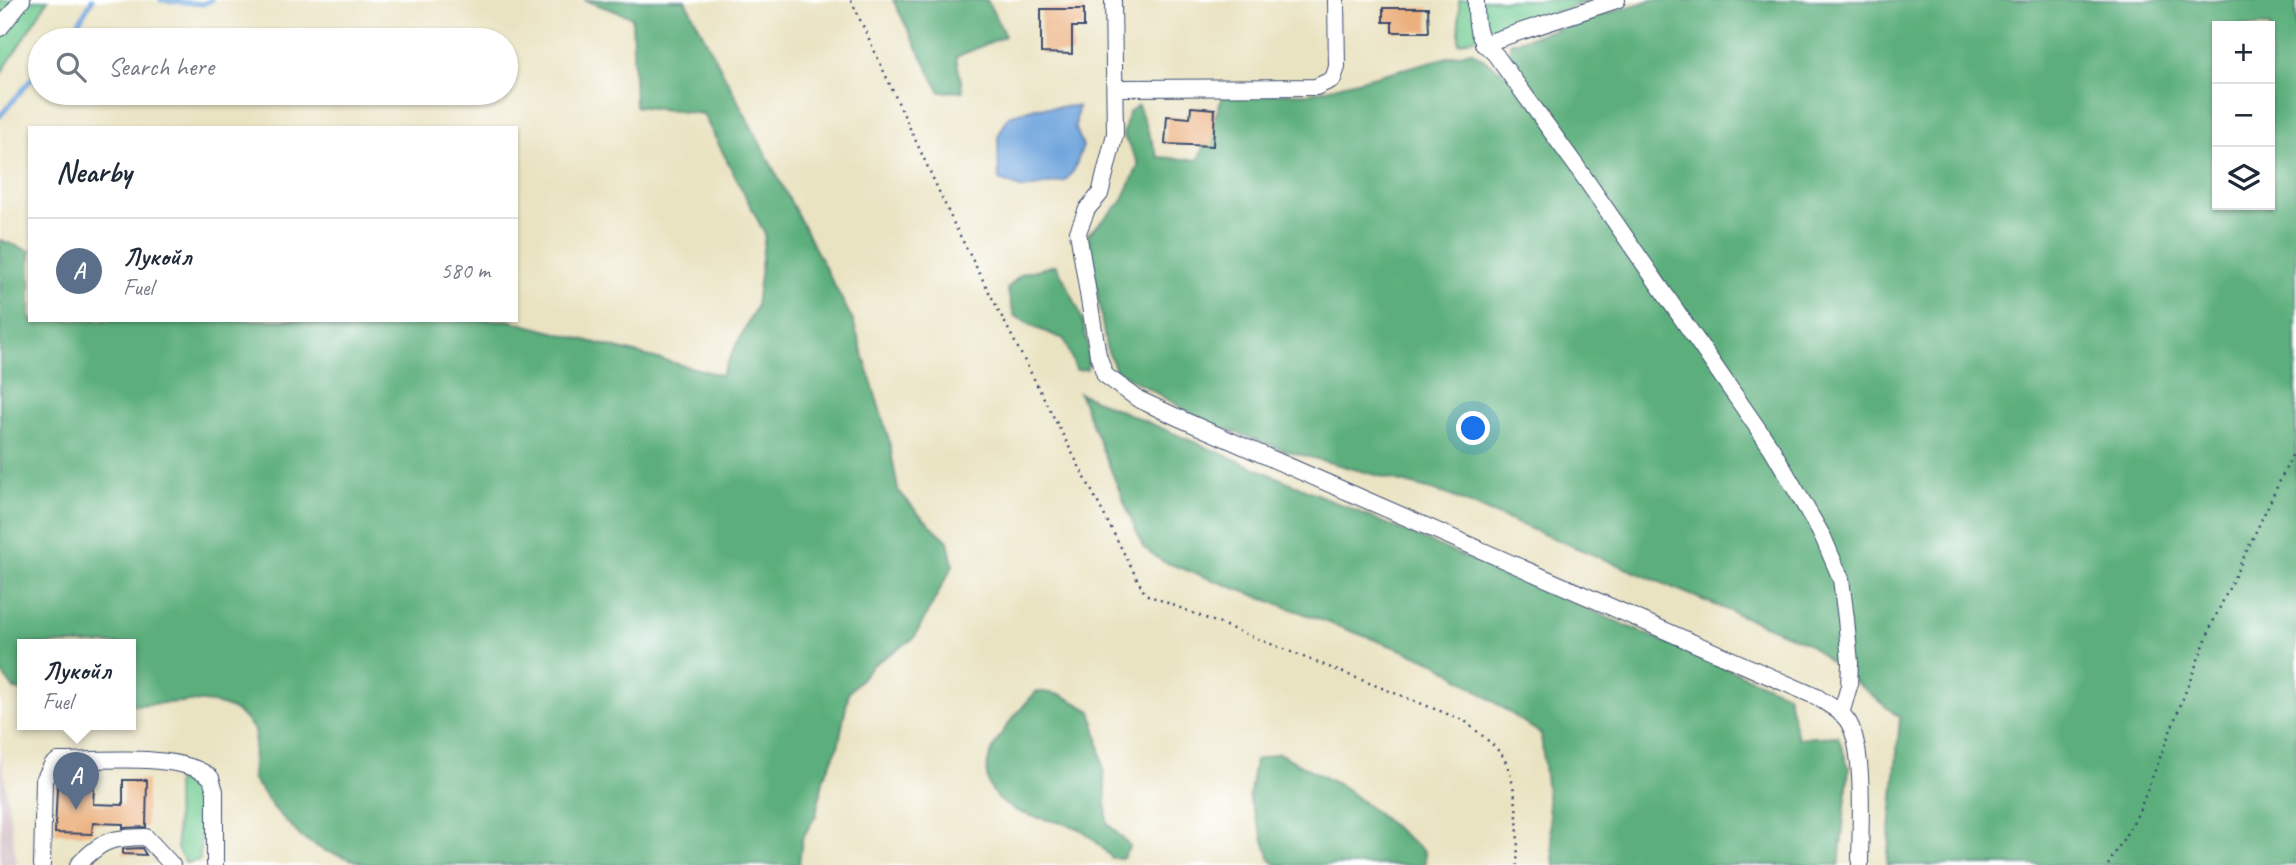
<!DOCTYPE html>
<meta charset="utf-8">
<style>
:root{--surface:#fff;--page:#f6f6f7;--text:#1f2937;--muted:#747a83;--line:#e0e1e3;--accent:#1f6fb2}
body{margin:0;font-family:Caveat,sans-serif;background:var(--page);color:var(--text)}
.controls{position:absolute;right:21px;top:21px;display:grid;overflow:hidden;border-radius:0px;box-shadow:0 2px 5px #0004}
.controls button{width:63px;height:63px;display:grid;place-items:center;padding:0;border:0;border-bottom:2px solid var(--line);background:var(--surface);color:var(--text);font:35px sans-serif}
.you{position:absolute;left:1474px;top:429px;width:24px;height:24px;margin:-18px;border:5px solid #fff;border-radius:50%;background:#1a73e8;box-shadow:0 0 0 10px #1a73e833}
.badge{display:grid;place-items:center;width:46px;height:46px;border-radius:50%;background:var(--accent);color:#fff;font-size:23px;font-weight:700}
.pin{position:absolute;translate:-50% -58px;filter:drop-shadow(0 2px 4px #0008)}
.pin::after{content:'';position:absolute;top:37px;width:24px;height:21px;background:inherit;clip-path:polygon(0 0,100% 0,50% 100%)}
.popup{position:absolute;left:17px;top:639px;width:119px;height:91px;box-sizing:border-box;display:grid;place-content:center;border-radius:0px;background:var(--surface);filter:drop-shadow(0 2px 5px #0005);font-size:23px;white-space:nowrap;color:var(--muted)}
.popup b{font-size:26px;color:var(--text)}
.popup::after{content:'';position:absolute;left:50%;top:100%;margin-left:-14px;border:14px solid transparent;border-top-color:var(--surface)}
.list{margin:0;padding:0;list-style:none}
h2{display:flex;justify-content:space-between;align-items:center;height:91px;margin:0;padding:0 28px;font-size:30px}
h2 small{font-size:23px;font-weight:400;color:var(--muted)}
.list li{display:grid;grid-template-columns:46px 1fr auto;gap:21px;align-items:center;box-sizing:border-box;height:105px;padding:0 28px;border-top:2px solid var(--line)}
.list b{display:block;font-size:26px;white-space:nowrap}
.list p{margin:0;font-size:23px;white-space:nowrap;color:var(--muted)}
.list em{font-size:23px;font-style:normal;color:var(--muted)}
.icon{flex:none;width:38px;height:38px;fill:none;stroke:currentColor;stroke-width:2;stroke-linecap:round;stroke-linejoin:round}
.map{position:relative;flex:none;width:2296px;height:865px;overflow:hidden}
.search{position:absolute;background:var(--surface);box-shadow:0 2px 5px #0004;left:28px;top:28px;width:490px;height:77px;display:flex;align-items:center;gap:18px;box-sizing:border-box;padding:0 24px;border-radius:38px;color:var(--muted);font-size:26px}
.panel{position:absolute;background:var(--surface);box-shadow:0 2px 5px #0004;left:28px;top:126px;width:490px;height:196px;border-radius:0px}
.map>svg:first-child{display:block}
.industrial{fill:#d2bec3}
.green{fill:#71cb91;stroke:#467d78;stroke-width:2}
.forest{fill:#5caf7b;stroke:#3c6f6c;stroke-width:2;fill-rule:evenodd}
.water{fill:#70a5dd;stroke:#466a9e;stroke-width:2}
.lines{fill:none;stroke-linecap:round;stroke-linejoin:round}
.stream{stroke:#70a5dd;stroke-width:5}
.building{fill:#ecb07e}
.minor-casing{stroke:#3a4a6d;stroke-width:18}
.path{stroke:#3a4a6d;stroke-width:2.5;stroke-dasharray:2 5;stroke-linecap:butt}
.minor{stroke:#fff;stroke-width:16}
</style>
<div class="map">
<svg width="2296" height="865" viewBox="0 0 2296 865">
<rect width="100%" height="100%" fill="#fff"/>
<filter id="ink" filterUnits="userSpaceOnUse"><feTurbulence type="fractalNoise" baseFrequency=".0143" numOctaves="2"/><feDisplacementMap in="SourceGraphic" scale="14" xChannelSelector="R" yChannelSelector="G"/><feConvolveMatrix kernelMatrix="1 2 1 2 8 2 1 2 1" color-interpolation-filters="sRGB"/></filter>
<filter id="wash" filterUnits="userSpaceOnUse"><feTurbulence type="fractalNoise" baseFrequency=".00686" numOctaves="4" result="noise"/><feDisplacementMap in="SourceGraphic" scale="28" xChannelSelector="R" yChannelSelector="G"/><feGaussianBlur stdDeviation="1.57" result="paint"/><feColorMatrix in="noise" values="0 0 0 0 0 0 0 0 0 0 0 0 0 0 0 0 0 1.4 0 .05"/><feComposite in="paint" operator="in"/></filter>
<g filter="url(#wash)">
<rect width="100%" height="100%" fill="#eae3c2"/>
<!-- industrial -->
<path class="industrial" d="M0,747L17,865H0Z"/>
<!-- green -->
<path class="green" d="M0,0H48L0,75Z
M1459,0H1592L1459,43Z
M180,777L194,783L202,799L200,860L186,863L177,849L176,781Z"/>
<!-- forest -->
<path class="forest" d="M584,0H685L853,321L889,440L898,490L918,513L948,541L953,565L914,638L873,665L849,692L838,747L824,777L816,815L802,839L799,865H368L323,850L301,837L273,807L252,778L255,731C251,726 246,719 240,714C213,693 163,705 130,705V644H22V691L14,689L0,671V240L30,251V320H507L721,375L756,307L765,234L703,114L635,106L632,17Z
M893,0H987L1005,36L956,57L963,91L940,92Z
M1651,0H2296V865H1887L1900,718L1807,643L1446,494L1287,451L1207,422L1116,370L1106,347L1088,234L1122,202L1139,164L1123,135L1129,112L1138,105L1158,157L1198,160L1224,94L1311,93L1471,51L1510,77V43ZM2217,26H2270V205H2217Z
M1056,265C1074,297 1092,331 1087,369L1076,370L1064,339L1036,328L1014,315L1007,289L1021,274Z
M1079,393L1787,694L1798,738L1838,736L1849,768L1839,865H1554L1541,734L1437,663L1162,561L1143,547Z
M1037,691L1062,695L1091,711C1102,750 1106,782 1107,823L1130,846L1123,858H1112C1102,849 1091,834 1080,829C1060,820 1037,820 1017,811C953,780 1006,725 1037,691Z
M1278,753L1345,788L1425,852V865H1277L1271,860L1249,799L1255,760Z"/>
<!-- water -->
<path class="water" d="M1078,106L1075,127L1083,146L1074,170L1065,181L1023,189L999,180L998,136L1009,116L1035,108Z"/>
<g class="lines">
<!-- stream -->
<path class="stream" d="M161,0L203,4L211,0
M65,40L76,27L92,0
M0,116L40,69"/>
</g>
<g id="blocks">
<!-- building -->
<path class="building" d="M1383,8H1428L1429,32H1392V22H1383Z
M1041,9H1084V27H1072V54L1041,53Z
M1191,107L1215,109L1213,146L1165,144L1167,116L1190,118Z
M123,780H147L146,827L123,828V824L93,823L92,834L55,833L57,787L94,788L93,804L123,805Z
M142,848L146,855L123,854V849Z"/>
</g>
</g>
<g filter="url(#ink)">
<use href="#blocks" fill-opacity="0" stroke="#3a4a6d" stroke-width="2"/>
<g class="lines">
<!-- minor casing -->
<g class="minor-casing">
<path id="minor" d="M1113,0L1115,134L1100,194L1087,209L1078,232L1098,355L1105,375L1138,399L1181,419L1817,697C1827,704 1840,710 1847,720C1866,746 1860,831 1860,865
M1476,0C1476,25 1475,37 1495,54L1577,167L1772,449L1823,537L1841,579L1846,619L1850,663L1849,686L1841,714
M0,28L22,0
M1483,44L1617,0
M1115,88L1316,87L1333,79L1337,67L1336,0
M42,865L44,780L52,765L58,761C94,761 185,752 211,778L215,791V865
M78,865C103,839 111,838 146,837L172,865"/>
</g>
<!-- path -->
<path class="path" d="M851,0L954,224L1145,594L1465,721C1477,732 1493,743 1502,755C1518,780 1519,836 1517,865
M2108,865L2138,814L2212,624L2296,447"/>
<!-- minor -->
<use href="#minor" class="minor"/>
</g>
</g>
</svg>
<div class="controls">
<button>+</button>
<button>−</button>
<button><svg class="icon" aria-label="layers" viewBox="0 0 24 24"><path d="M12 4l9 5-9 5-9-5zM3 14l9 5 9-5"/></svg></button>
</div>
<div class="you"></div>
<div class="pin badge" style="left:76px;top:810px;background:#5c6f8a">A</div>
<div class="popup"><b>Лукойл</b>Fuel</div>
<div class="search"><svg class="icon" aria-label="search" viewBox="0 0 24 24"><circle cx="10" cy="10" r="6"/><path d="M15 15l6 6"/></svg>Search here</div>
<section class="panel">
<h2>Nearby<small></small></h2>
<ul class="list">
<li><span class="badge" style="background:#5c6f8a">A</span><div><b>Лукойл</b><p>Fuel</p></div><em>580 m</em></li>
</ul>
</section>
</div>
